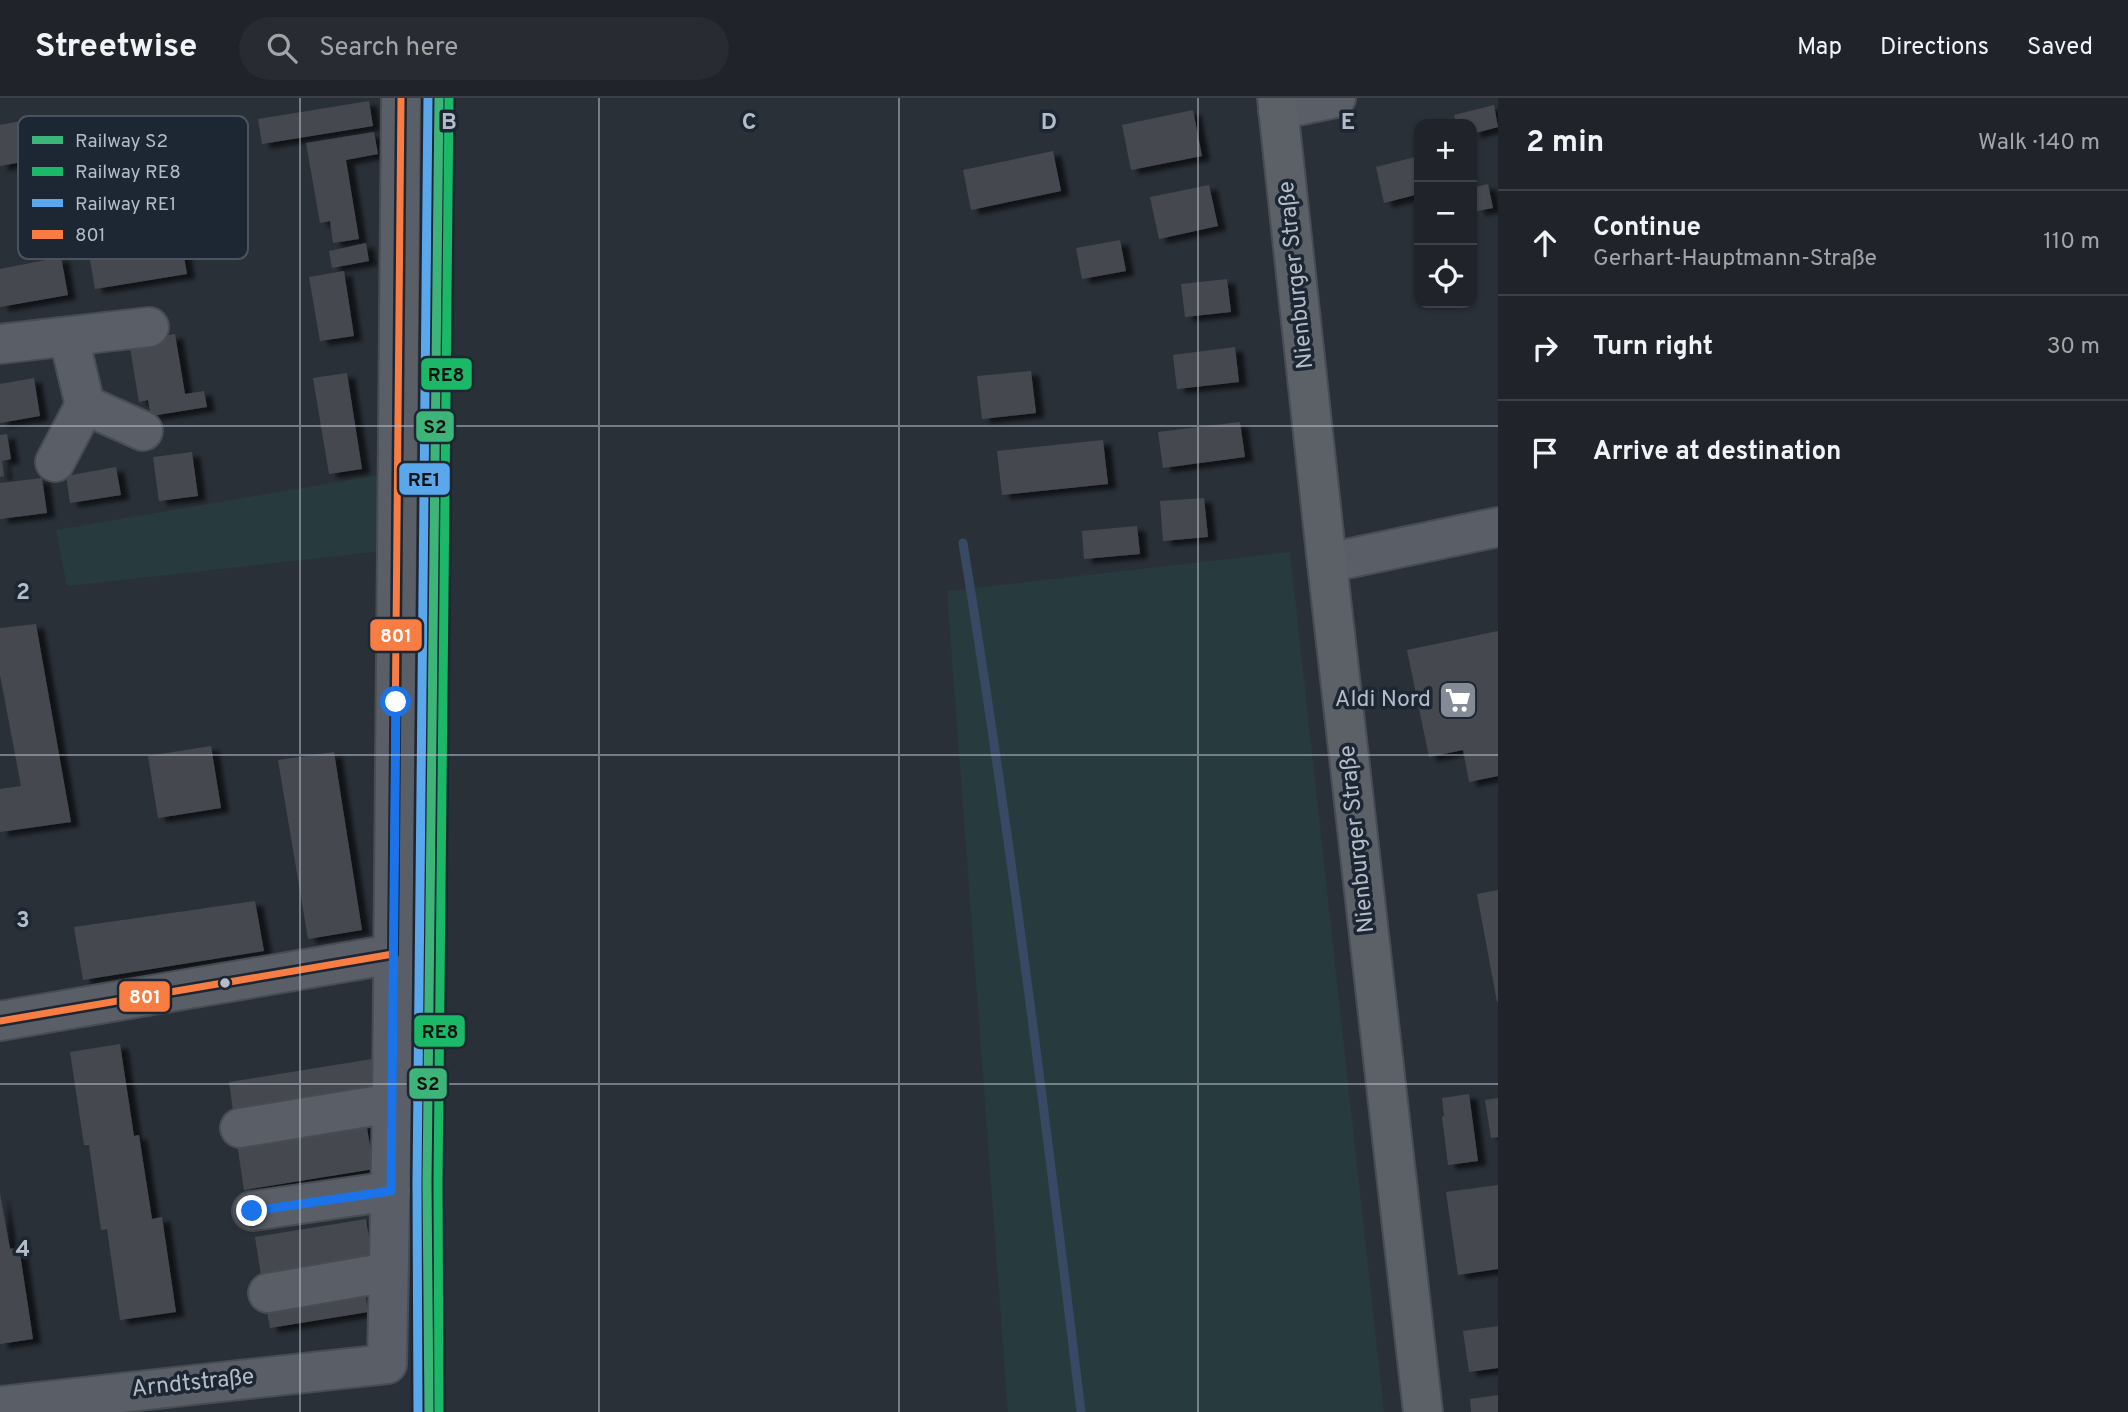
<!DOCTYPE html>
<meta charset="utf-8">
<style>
:root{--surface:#20242a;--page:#282c32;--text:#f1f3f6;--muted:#a2a4a8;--line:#3d4147}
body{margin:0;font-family:Overpass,sans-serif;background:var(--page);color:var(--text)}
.controls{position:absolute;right:21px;top:21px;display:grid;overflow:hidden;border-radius:14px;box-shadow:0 2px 5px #0004}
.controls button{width:63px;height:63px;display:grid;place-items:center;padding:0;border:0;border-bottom:2px solid var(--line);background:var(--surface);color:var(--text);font:35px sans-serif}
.stop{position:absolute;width:21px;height:21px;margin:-16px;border:5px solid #1a73e8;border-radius:50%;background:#fff}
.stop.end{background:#1a73e8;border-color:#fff;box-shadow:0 2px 7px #0008}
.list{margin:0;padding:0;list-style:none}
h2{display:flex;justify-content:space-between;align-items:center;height:91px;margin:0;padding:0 28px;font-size:30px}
h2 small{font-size:23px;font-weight:400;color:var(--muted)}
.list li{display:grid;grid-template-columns:46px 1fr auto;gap:21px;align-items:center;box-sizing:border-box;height:105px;padding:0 28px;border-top:2px solid var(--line)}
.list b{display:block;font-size:26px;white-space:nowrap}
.list p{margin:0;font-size:23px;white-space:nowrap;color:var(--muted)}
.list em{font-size:23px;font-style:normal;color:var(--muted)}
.icon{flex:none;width:38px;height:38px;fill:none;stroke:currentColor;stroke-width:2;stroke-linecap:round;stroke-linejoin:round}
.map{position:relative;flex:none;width:1498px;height:1314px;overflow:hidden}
header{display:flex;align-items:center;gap:42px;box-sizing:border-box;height:98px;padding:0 35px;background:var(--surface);border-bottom:2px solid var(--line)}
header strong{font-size:33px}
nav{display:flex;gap:38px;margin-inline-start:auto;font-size:24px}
.search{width:490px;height:63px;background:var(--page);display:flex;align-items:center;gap:18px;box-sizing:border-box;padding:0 24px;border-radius:38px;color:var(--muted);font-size:26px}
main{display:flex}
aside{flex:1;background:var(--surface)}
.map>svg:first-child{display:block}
.green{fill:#273a3e}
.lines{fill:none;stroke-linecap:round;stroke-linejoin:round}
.stream{stroke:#384963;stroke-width:9}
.building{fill:#444950;filter:url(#shadow)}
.minor-casing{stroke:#484c53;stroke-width:42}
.major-casing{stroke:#484c55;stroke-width:42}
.minor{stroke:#5a5e66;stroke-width:38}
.major{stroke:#5c6168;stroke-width:38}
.bus-1-casing{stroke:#1d2633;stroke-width:12}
.bus-1{stroke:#f77d43;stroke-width:7}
.rail-1-casing{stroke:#1d2633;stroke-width:14}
.rail-2-casing{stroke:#1d2633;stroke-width:14}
.rail-3-casing{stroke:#1d2633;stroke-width:14}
.rail-1{stroke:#3db578;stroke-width:9}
.rail-2{stroke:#1ab867;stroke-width:9}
.rail-3{stroke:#5aa8eb;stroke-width:9}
.route{stroke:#1a73e8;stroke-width:9}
.grid{fill:none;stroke:#b4bcc9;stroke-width:2;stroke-opacity:0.55}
.bus-dot{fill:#b4bcc9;stroke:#1d2633;stroke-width:2.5}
.labels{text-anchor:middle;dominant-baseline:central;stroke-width:7;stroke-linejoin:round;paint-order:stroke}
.street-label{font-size:23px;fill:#b4bcc9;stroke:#1d2633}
.poi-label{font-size:23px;fill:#b4bcc9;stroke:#1d2633;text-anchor:end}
.key{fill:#1d2633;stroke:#4a5360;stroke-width:2}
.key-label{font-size:19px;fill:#b4bcc9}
.grid-label{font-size:23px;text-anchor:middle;font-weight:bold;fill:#b4bcc9;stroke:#1d2633;stroke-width:7;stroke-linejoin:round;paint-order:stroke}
.line-badge{stroke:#1d2633;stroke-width:2.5}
.badge-label{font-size:19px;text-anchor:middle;font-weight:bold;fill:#fff}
.pale-badge-label{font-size:19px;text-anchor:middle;font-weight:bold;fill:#111}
</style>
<header>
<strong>Streetwise</strong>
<div class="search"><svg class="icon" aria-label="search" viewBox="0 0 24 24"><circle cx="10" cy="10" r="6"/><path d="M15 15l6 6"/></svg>Search here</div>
<nav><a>Map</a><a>Directions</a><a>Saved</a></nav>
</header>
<main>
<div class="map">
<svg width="1498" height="1314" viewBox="0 0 1498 1314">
<defs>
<filter id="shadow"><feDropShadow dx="8" dy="4.5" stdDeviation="2" flood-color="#0009"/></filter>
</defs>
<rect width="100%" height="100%" fill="#2a3038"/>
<!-- green -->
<path class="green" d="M384,376V453L67,488L56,432Z
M1290,454L1384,1314H1008L947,493Z"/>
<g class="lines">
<!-- stream -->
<path class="stream" d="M963,445C1010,733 1046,1024 1081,1314"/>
</g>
<!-- building -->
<path class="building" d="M369,3L373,28L262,46L258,21Z
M1494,7L1498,29L1472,36V26H1456L1454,17Z
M1193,12L1202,58L1131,72L1122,27Z
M31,21L39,61L0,68V27Z
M374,34L378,56L346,62L359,141L333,145L330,123L320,125L306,45Z
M1053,53L1061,93L971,112L963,72Z
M1419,58V96L1384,105L1376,69Z
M1488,86L1493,110L1477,113L1472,90Z
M1209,87L1218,128L1159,141L1150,99Z
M1120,142L1126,173L1082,181L1076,150Z
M366,145L369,163L332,170L329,153Z
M182,147L187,176L95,191L90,162Z
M61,159L68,197L0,209V171Z
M344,173L354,238L320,243L309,179Z
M1227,181L1231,214L1185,219L1181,186Z
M175,236L185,296L204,293L207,309L151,318L148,302L139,304L129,244Z
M1235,249L1239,284L1177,291L1173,257Z
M1031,273L1036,315L982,321L977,278Z
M347,275L362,371L329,376L313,280Z
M34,280L40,318L0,325V286Z
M1240,324L1245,359L1163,370L1158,334Z
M7,336L11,361L2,363L4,378L0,379V337Z
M1103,342L1108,386L1002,397L997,353Z
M192,354L198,398L159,403L153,359Z
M116,369L121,397L70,405L66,378Z
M42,380L47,415L0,421V385Z
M1204,400L1208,439L1163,443L1160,403Z
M1137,428L1140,456L1084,461L1082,433Z
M36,526L71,724L0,734V691L21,688L0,577V530Z
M1498,533V678L1469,684L1463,652L1429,659L1407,552Z
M211,648L221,710L158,720L148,658Z
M334,654L362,832L308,841L278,662Z
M1498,792V904H1497L1477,796Z
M255,803L264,853L83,882L74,829Z
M120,946L134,1038L139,1037L152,1121L162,1119L176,1214L120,1222L107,1131L101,1132L89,1047H84L70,954Z
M372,961L377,989L233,1012L229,984Z
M1469,996L1478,1063L1448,1067L1442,1019L1444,1018L1442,1000Z
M1498,1000V1039L1491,1040L1485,1002Z
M366,1024L374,1071L244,1092L237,1045Z
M1498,1087V1171L1458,1177L1446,1094Z
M0,1095L10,1151L19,1149L33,1241L0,1246Z
M366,1121L372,1159L261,1177L255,1139Z
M365,1193L368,1214L270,1230L266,1209Z
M1498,1228V1270L1469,1274L1463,1233Z
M1498,1297V1314H1471L1470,1301Z"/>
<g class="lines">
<!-- minor casing -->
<g class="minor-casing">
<path id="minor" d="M1278,12L1336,0
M0,246L149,229
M85,307L143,333
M55,364L85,307L69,240
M1327,465L1498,429
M0,923L393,856
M240,1030L392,1005
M252,1113L391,1093
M268,1195L389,1174
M0,1308L387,1266L392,1005L401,0"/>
</g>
<!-- major casing -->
<g class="major-casing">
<path id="major" d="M1277,0L1327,465L1423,1314"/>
</g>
<!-- minor -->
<use href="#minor" class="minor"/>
<!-- major -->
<use href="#major" class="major"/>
<!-- bus-1 casing -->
<g class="bus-1-casing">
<path id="bus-1" d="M393,856L401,0
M0,923L393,856"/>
</g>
<!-- bus-1 -->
<use href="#bus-1" class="bus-1"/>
<!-- rail-1 casing -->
<g class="rail-1-casing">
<path id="rail-1" d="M429,1314L427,1085L439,0"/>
</g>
<!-- rail-2 casing -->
<g class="rail-2-casing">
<path id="rail-2" d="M439,1314L438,1085L449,0"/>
</g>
<!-- rail-3 casing -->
<g class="rail-3-casing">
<path id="rail-3" d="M418,1314L417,1085L428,0"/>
</g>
<!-- rail-1 -->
<use href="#rail-1" class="rail-1"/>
<!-- rail-2 -->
<use href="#rail-2" class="rail-2"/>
<!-- rail-3 -->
<use href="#rail-3" class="rail-3"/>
</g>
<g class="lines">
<!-- route -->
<path class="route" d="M252,1113L391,1093L396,604"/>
</g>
<!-- grid -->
<path class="grid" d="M300,0V1314M599,0V1314M899,0V1314M1198,0V1314M0,328H1498M0,657H1498M0,986H1498"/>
<!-- icons -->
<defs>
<g id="supermarket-square" transform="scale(2.0125)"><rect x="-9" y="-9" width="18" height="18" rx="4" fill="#848b96" stroke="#1d2633"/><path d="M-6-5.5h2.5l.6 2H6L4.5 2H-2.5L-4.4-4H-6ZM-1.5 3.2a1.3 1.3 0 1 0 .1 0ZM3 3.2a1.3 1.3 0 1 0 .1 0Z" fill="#fff"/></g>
</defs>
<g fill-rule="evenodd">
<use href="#supermarket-square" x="1458" y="602"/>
</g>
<!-- markers -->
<circle class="bus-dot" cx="225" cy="885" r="6"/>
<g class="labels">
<!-- street labels -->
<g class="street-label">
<text transform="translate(1297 177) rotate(-96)">Nienburger Straße</text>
<text transform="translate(1358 741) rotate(-96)">Nienburger Straße</text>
<text transform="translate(193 1286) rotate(-6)">Arndtstraße</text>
</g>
<!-- poi labels -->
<g class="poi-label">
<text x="1431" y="602">Aldi Nord</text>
</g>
</g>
<!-- legend -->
<rect x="18" y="18" width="230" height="143" rx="10" class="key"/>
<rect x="32" y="38" width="31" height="8" fill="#3db578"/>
<rect x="32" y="69" width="31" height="9" fill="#1ab867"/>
<rect x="32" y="101" width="31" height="8" fill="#5aa8eb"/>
<rect x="32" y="132" width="31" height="9" fill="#f77d43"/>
<g class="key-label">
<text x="75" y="49">Railway S2</text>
<text x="75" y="80">Railway RE8</text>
<text x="75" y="112">Railway RE1</text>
<text x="75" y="143">801</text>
</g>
<g class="grid-label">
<text x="449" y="31">B</text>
<text x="749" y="31">C</text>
<text x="1049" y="31">D</text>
<text x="1348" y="31">E</text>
<text x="23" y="501">2</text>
<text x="23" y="829">3</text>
<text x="23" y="1158">4</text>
</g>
<g class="line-badge">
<rect x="420" y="259" width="53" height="34" rx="7" fill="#1ab867"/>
<rect x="415" y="312" width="40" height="33" rx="7" fill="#3db578"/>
<rect x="398" y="364" width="53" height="34" rx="7" fill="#5aa8eb"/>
<rect x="369" y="520" width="54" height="34" rx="7" fill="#f77d43"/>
<rect x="118" y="882" width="53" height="33" rx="7" fill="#f77d43"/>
<rect x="413" y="916" width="53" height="34" rx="7" fill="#1ab867"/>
<rect x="408" y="969" width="40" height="33" rx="7" fill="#3db578"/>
</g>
<g class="badge-label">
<text x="396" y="544">801</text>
<text x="145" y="905">801</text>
</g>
<g class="pale-badge-label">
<text x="446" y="283">RE8</text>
<text x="435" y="335">S2</text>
<text x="424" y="388">RE1</text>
<text x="440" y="940">RE8</text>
<text x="428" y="992">S2</text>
</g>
</svg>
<div class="controls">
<button>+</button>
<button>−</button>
<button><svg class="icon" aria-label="locate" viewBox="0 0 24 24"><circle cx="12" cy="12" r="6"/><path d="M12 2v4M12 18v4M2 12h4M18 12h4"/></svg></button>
</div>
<div class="stop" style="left:396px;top:604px"></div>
<div class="stop end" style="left:252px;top:1113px"></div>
</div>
<aside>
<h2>2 min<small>Walk · 140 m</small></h2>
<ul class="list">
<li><svg class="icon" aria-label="ahead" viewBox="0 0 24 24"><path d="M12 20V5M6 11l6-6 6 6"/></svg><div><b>Continue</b><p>Gerhart-Hauptmann-Straße</p></div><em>110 m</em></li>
<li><svg class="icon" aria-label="right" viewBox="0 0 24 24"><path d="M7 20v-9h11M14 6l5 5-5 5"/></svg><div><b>Turn right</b></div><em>30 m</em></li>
<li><svg class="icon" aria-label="arrive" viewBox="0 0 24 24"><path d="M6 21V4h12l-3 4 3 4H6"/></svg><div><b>Arrive at destination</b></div></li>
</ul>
</aside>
</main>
